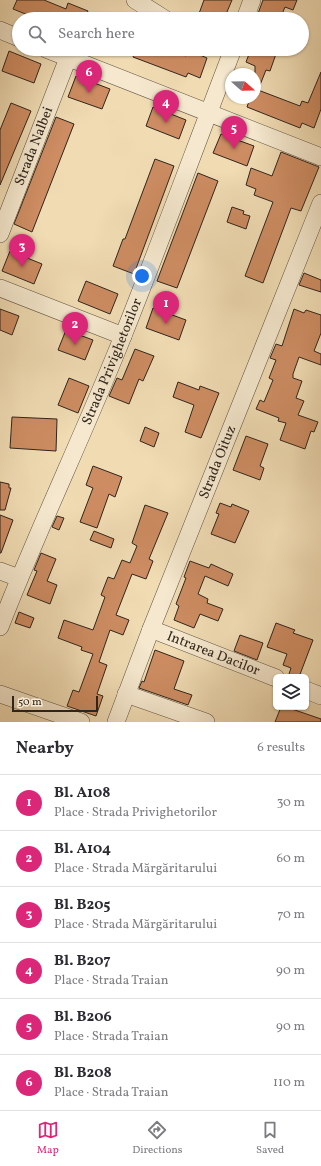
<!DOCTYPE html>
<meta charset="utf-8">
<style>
:root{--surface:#fff;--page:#f7f7f7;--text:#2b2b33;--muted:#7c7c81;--line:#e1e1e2;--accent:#db2777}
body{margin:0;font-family:Vollkorn,serif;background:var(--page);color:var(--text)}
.controls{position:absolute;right:12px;bottom:12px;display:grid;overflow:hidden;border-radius:6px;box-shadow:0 1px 3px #0004}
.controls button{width:36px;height:36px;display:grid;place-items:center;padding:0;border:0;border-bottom:1px solid var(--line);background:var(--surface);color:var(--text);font:20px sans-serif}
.compass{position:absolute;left:225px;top:68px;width:36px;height:36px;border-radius:50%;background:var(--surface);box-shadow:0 1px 3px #0004;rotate:110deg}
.scale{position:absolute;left:12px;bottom:10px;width:86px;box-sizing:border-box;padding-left:4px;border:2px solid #2f251d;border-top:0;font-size:11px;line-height:14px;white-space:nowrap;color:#2f251d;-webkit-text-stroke:3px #f5e8ce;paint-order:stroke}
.you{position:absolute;left:142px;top:276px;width:14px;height:14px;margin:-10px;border:3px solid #fff;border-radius:50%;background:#1a73e8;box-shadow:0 0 0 6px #1a73e833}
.badge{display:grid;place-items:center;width:26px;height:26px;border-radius:50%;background:var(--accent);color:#fff;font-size:13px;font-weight:700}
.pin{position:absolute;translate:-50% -33px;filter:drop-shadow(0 1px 2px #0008)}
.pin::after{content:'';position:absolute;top:21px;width:14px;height:12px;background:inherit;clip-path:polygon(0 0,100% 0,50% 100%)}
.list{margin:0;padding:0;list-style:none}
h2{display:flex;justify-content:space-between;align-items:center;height:52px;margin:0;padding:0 16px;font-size:17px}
h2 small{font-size:13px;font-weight:400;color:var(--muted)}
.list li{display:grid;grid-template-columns:26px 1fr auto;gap:12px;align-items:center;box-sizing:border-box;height:56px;padding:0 16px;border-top:1px solid var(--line)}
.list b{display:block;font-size:15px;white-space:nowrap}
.list p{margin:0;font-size:13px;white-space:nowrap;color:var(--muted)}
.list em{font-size:13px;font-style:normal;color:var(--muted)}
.icon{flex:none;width:22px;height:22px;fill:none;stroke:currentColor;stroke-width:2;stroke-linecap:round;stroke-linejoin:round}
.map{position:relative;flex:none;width:321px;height:722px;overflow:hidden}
.search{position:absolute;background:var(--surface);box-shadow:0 1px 3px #0004;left:12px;right:12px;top:12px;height:44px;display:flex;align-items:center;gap:10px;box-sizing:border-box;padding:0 14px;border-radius:22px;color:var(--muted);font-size:15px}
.sheet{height:388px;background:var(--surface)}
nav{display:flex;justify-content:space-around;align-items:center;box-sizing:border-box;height:56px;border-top:1px solid var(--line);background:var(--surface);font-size:11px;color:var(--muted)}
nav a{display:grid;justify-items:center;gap:2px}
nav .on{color:var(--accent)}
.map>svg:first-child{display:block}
.building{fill:#cd8c62;stroke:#2f251d}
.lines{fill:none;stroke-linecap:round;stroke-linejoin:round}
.minor-casing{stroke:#5f5242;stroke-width:18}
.minor{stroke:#f5e8ce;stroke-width:17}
.labels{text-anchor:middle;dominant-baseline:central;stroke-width:3;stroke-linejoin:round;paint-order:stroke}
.street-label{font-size:14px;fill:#2f251d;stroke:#f5e8ce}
</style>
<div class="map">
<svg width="321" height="722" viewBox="0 0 321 722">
<rect width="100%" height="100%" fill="#f0dbb3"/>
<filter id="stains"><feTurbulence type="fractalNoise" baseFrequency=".005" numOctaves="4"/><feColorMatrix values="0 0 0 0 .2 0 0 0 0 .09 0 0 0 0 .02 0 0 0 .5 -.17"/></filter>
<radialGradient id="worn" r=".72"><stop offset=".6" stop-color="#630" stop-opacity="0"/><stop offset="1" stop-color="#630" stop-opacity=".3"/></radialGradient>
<!-- building -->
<path class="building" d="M17,0H44L66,9L68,3L88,11L84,19H38L13,9Z
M204,0H232L224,19H197Z
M263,0H297L293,10L285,7L280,19H256Z
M136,49H168L186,56L188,50L207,58L200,78L188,73L186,77L133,57Z
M251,49H271L277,51L270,71L266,70L258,90L300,106L302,101L308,103L321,72V109L314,128L302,123L300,128L247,107L250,98H255V66L246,62Z
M9,51L41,64L34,83L2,71Z
M76,76L110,89L102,109L68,97Z
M11,103L31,111L0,185V130Z
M153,107L186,120L179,139L146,126Z
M56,117L74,124L32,232L14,224Z
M221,134L254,146L247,166L213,153Z
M281,152L319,167L301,211L291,208L263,283L245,276L273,202L254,195L256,189L246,185L251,168L272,176Z
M155,159L174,166L134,274L113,266L123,239H125Z
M198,173L218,181L177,288L157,281Z
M232,207L244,211L243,214L250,216L246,229L227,222Z
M10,251L42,264L34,284L2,271Z
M304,273L321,280V292L299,285Z
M86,281L118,294L110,314L78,301Z
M153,308L186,320L179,340L146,328Z
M0,309L19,316L12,335L0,330Z
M294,309L304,313L306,310L321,315V333L314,351L321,354V365L299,357L293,374V378L302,381L296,398L304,401L298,415L318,422L314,432L311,431L305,449L280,440L286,423L278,421L279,418L256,409L260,400L264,402L273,380L269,378L276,360L270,358L276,344L282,346Z
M66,330L93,340L85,360L58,350Z
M135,349L154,356L143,381L139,379L129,404L109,396L117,378L122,380Z
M69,378L89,386L78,413L58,405Z
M178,382L199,390L200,386L219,393L201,438L185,432L194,405L173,397Z
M12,417L57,419L56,451L10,448Z
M145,427L159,433L154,447L140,441Z
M246,436L268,444L260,466L264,468L260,480L233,470Z
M93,466L122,477L115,497L109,494L97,528L80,522L93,488L86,485Z
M0,482L9,484V488H11L5,510H0Z
M220,503L231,507L232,504L249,511L235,543L211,534L219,514L216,513Z
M145,505L168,513L149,559L153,561L146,579L132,574L116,615L129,620L123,635L110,630L99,662L107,665L97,694L103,696L96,716L67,706L73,690L79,692L93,654L81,650L82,647L58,638L64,620L93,630L105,597L101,595L108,577L114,579L122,560L130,563L137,546L132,543Z
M0,515L13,520L1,553H0Z
M57,516L64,518L59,530L52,527Z
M94,531L114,539L111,548L90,540Z
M41,553L56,559L47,581L57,585L50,604L27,595L37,571L34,570Z
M190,561L209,568L211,564L233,574L228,586L205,576L198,594L208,599L207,603L223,609L218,621L200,614L194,628L174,620L179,606L176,604L186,578L184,577Z
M19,612L34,618L30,628L15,623Z
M276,623L295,630L293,633L313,640L299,677H288L291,668L283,665L287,654L267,647Z
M240,635L263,643L257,660L234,651Z
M155,650L184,661L174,689L192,695L188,705L139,688L142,681L144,682Z
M281,707H286L321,719V722H275Z"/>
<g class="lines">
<!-- minor casing -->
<g class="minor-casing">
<g id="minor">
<path d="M135,0L165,19"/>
<path d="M245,19L252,0"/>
<path d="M0,30L19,38"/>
<path d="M46,49L321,157"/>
<path id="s1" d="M0,234L68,58"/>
<path d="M0,288L123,336"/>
<path d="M0,571L19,578"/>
<path id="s2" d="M0,627C38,529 84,434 123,336C161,241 196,145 233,49"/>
<path id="s3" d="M151,629L276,678"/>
<path d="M306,690L321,696"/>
<path d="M0,694L81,722"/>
<path d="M126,694L206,722"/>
<path id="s4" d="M116,722L151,629L321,203"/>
</g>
</g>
<!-- minor -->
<use href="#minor" class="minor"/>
</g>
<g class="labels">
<!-- street labels -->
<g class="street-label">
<text stroke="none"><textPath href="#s1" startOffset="94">Strada Nalbei</textPath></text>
<text stroke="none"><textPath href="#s2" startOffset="288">Strada Privighetorilor</textPath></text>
<text stroke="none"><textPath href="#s4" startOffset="279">Strada Oituz</textPath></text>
<text stroke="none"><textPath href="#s3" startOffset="67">Intrarea Dacilor</textPath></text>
</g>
</g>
<rect width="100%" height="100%" filter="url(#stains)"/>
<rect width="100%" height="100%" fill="url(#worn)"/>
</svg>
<div class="controls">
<button><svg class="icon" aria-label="layers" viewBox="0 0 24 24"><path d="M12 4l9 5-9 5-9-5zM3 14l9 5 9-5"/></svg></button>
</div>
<svg class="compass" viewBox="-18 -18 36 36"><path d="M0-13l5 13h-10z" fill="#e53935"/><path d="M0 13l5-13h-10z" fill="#7c7c81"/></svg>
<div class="scale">50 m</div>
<div class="you"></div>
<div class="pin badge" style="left:166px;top:324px">1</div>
<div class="pin badge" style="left:75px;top:345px">2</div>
<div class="pin badge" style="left:22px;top:267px">3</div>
<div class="pin badge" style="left:166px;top:123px">4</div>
<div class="pin badge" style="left:234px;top:149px">5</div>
<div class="pin badge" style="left:89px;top:93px">6</div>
<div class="search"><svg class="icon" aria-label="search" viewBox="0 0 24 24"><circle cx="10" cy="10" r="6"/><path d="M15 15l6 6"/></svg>Search here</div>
</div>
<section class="sheet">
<h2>Nearby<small>6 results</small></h2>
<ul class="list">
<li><span class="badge">1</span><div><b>Bl. A108</b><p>Place · Strada Privighetorilor</p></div><em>30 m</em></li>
<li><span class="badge">2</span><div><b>Bl. A104</b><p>Place · Strada Mărgăritarului</p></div><em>60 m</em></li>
<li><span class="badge">3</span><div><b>Bl. B205</b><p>Place · Strada Mărgăritarului</p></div><em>70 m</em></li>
<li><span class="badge">4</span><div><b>Bl. B207</b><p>Place · Strada Traian</p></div><em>90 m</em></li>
<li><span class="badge">5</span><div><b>Bl. B206</b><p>Place · Strada Traian</p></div><em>90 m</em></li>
<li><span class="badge">6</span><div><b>Bl. B208</b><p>Place · Strada Traian</p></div><em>110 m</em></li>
</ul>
</section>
<nav>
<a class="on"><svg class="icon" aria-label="map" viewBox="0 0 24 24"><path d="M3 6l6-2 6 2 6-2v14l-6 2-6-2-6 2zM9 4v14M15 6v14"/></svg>Map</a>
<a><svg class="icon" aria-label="directions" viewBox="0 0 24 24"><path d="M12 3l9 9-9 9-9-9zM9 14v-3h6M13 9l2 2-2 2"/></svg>Directions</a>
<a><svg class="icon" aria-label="saved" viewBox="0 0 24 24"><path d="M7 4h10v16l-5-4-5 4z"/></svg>Saved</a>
</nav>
